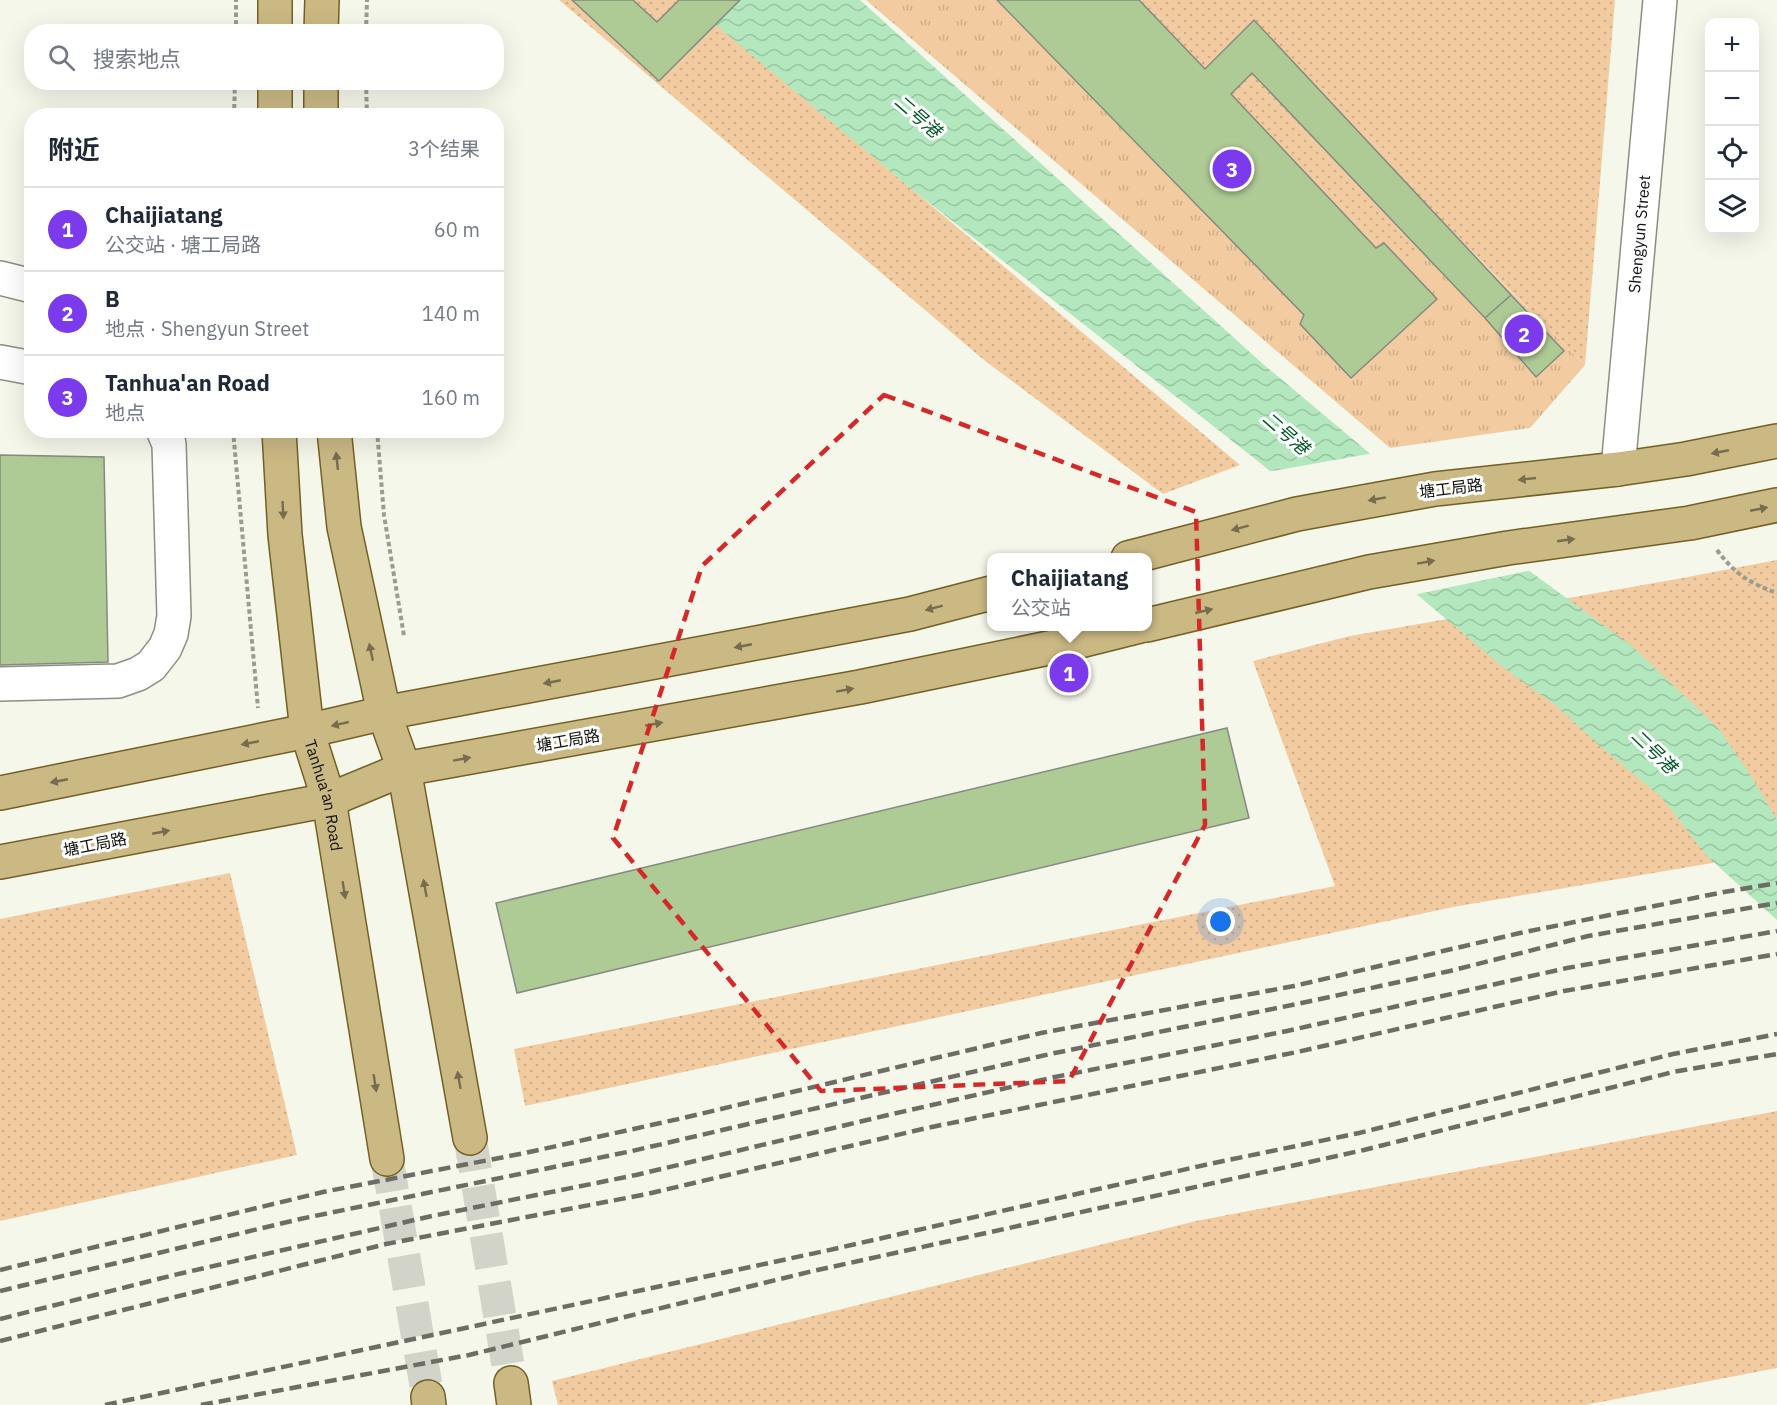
<!DOCTYPE html>
<html lang="zh">
<meta charset="utf-8">
<style>
:root{--surface:#fff;--page:#f6f6f7;--text:#1f2937;--muted:#747a83;--line:#e0e1e3;--accent:#7c3aed}
body{margin:0;font-family:"IBM Plex Sans","Noto Sans SC",sans-serif;background:var(--page);color:var(--text)}
.controls{position:absolute;right:18px;top:18px;display:grid;overflow:hidden;border-radius:12px;box-shadow:0 6px 24px #0002}
.controls button{width:54px;height:54px;display:grid;place-items:center;padding:0;border:0;border-bottom:2px solid var(--line);background:var(--surface);color:var(--text);font:30px sans-serif}
.you{position:absolute;left:1221px;top:922px;width:21px;height:21px;margin:-15px;border:4px solid #fff;border-radius:50%;background:#1a73e8;box-shadow:0 0 0 9px #1a73e833}
.badge{display:grid;place-items:center;width:39px;height:39px;border-radius:50%;background:var(--accent);color:#fff;font-size:20px;font-weight:700}
.pin{position:absolute;translate:-50% -50%;border:3px solid #fff;box-shadow:0 2px 6px #0006}
.popup{position:absolute;left:987px;top:553px;width:165px;height:78px;box-sizing:border-box;display:grid;place-content:center;border-radius:12px;background:var(--surface);filter:drop-shadow(0 2px 4px #0005);font-size:20px;white-space:nowrap;color:var(--muted)}
.popup b{font-size:22px;color:var(--text)}
.popup::after{content:'';position:absolute;left:50%;top:100%;margin-left:-12px;border:12px solid transparent;border-top-color:var(--surface)}
.list{margin:0;padding:0;list-style:none}
h2{display:flex;justify-content:space-between;align-items:center;height:78px;margin:0;padding:0 24px;font-size:26px}
h2 small{font-size:20px;font-weight:400;color:var(--muted)}
.list li{display:grid;grid-template-columns:39px 1fr auto;gap:18px;align-items:center;box-sizing:border-box;height:84px;padding:0 24px;border-top:2px solid var(--line)}
.list b{display:block;font-size:22px;white-space:nowrap}
.list p{margin:0;font-size:20px;white-space:nowrap;color:var(--muted)}
.list em{font-size:20px;font-style:normal;color:var(--muted)}
.icon{flex:none;width:33px;height:33px;fill:none;stroke:currentColor;stroke-width:2;stroke-linecap:round;stroke-linejoin:round}
.map{position:relative;flex:none;width:1777px;height:1405px;overflow:hidden}
.search{position:absolute;background:var(--surface);box-shadow:0 6px 24px #0002;left:24px;top:24px;width:480px;height:66px;display:flex;align-items:center;gap:15px;box-sizing:border-box;padding:0 21px;border-radius:24px;color:var(--muted);font-size:22px}
.panel{position:absolute;background:var(--surface);box-shadow:0 6px 24px #0002;left:24px;top:108px;width:480px;height:330px;border-radius:24px}
.map>svg:first-child{display:block}
.grass{fill:url(#grass-dots)}
.park{fill:url(#park-tufts)}
.water{fill:url(#water-waves)}
.pier{fill:#f5f7ea}
.building{fill:#aeca95;stroke:#858b80;stroke-width:1.5}
.lines{fill:none;stroke-linecap:round;stroke-linejoin:round}
.minor-tunnel{stroke:#d3d4c9;stroke-width:33;stroke-dasharray:33 16;stroke-linecap:butt}
.major-tunnel{stroke:#d3d4c9;stroke-width:33;stroke-dasharray:33 16;stroke-linecap:butt}
.minor-casing{stroke:#8d8e83;stroke-width:36}
.major-casing{stroke:#736025;stroke-width:36}
.path{stroke:#9a9b92;stroke-width:4;stroke-dasharray:4.5 3;stroke-linecap:butt}
.minor{stroke:#fff;stroke-width:33}
.major{stroke:#cbb984;stroke-width:33}
.rail{stroke:#6d6d66;stroke-width:4.5;stroke-dasharray:12 6;stroke-linecap:butt}
.oneway{fill:#776d4e}
.marked{fill:none;stroke:#d62828;stroke-width:4.5;stroke-dasharray:12 8;stroke-linejoin:round}
.labels{text-anchor:middle;dominant-baseline:central;stroke-width:6;stroke-linejoin:round;paint-order:stroke}
.street-label{font-size:16px;fill:#10100c;stroke:#fff}
.water-label{font-size:18px;font-style:italic;fill:#015725;stroke:#fff}
</style>
<div class="map">
<svg width="1777" height="1405" viewBox="0 0 1777 1405">
<defs>
<pattern id="grass-dots" width="8" height="8" patternUnits="userSpaceOnUse" patternTransform="scale(1.5)"><rect width="8" height="8" fill="#f2cca0"/><path d="M2 2h.1M6 6h.1" fill="none" stroke="#ceae89" stroke-width="1.8" stroke-linecap="round"/></pattern>
<pattern id="park-tufts" width="24" height="20" patternUnits="userSpaceOnUse" patternTransform="scale(1.5)"><rect width="24" height="20" fill="#f2cca0"/><path d="M3 7l-1-3M5 7V3M7 7l1-3M15 17l-1-3M17 17v-4M19 17l1-3" fill="none" stroke="#ceae89"/></pattern>
<pattern id="water-waves" width="16" height="10" patternUnits="userSpaceOnUse" patternTransform="scale(1.5)"><rect width="16" height="10" fill="#b3e7bd"/><path d="M0 5q4-4 8 0t8 0" fill="none" stroke="#99c5a1"/></pattern>
</defs>
<rect width="100%" height="100%" fill="#f5f7ea"/>
<!-- grass -->
<path class="grass" d="M559,0H687L1240,465L1163,494L984,360Z
M1006,0H1615L1585,365L1444,224L1366,300Z
M1777,560V852L1453,907L525,1106L514,1049L1335,886L1253,661L1350,636L1677,579Z
M230,873L297,1155L0,1221V919Z
M1777,1111V1368L1585,1405H558L552,1381L1196,1221Z"/>
<!-- park -->
<path class="park" d="M866,0H1006L1366,300L1443,224L1585,365L1530,428L1390,448Z"/>
<!-- water -->
<path class="water" d="M686,0H860L1263,364L1374,457L1632,646L1718,728L1746,768L1777,820V920L1707,856L1662,798L1601,747L1558,707L1508,671L1259,462L914,191Z"/>
<!-- pier -->
<path class="pier" d="M1374,453L1532,570L1413,595L1267,472Z"/>
<!-- building -->
<path class="building" d="M572,0H633L657,22L679,0H740L659,81Z
M997,0H1139L1205,69L1254,20L1511,295L1485,318L1252,73L1231,94L1376,248L1384,243L1437,299L1351,378L1300,324L1304,315Z
M1511,295L1564,351L1536,377L1485,318Z
M0,455L104,457L108,662L0,665Z
M1227,728L1249,818L517,993L496,903Z"/>
<g class="lines">
<!-- minor-tunnel -->
<path class="minor-tunnel" d="M470,1138L511,1383"/>
<!-- major-tunnel -->
<path class="major-tunnel" d="M387,1159L428,1397"/>
<!-- minor casing -->
<g class="minor-casing">
<g id="minor">
<path d="M0,278L32,286"/>
<path d="M0,362L32,368"/>
<path id="s1" d="M1618,469L1660,0"/>
<path d="M0,684L118,681L138,674L151,666L165,648L171,634L174,616L169,444L163,430"/>
</g>
</g>
<!-- major casing -->
<g class="major-casing">
<g id="major">
<path d="M275,32V0"/>
<path d="M321,32L322,0"/>
<path d="M321,82V116"/>
<path d="M275,116V82"/>
<path id="s2" d="M279,430L285,535L307,731L329,800L387,1159"/>
<path d="M334,430L344,527L384,713L404,769L470,1138"/>
<path d="M1128,558L1297,514L1435,489L1618,469L1686,459L1777,441"/>
<path d="M1147,625L1369,572L1508,548L1690,523L1777,505"/>
<path d="M0,793L307,731L384,713L910,614L991,593"/>
<path d="M0,862L329,800L404,769L860,687L1068,644L1140,626"/>
<path d="M511,1383L514,1405"/>
<path d="M428,1397L429,1405"/>
</g>
</g>
<!-- path -->
<path class="path" d="M236,32V0
M366,32L367,0
M366,82L367,116
M234,116L235,82
M233,430L258,708
M377,430L384,515L404,636
M1717,550C1734,573 1749,583 1777,593"/>
<!-- minor -->
<use href="#minor" class="minor"/>
<!-- major -->
<use href="#major" class="major"/>
<!-- rail -->
<path class="rail" d="M0,1270L323,1192L525,1153L683,1118L1041,1033L1294,986L1520,933L1724,892L1777,883
M0,1291L300,1219L632,1151L1050,1054L1297,1004L1450,971L1588,936L1777,903
M0,1319L174,1275L432,1216L636,1175L888,1115L1055,1077L1287,1031L1567,968L1777,931
M0,1341L386,1244L647,1194L927,1128L1297,1052L1564,991L1777,954
M105,1405L825,1251L1209,1164L1359,1133L1673,1054L1777,1034
M201,1405L469,1355L813,1271L1364,1150L1673,1072L1777,1054"/>
</g>
<!-- one-way arrows -->
<defs><path id="oneway-solid" d="M-6-.8H1V-3.2L6.5 0L1 3.2V.8H-6Z" transform="scale(1.5)"/></defs>
<g class="oneway">
<use href="#oneway-solid" transform="translate(1720 452) rotate(169)"/>
<use href="#oneway-solid" transform="translate(337 461) rotate(-96)"/>
<use href="#oneway-solid" transform="translate(1527 479) rotate(174)"/>
<use href="#oneway-solid" transform="translate(1377 499) rotate(170)"/>
<use href="#oneway-solid" transform="translate(1759 509) rotate(-11)"/>
<use href="#oneway-solid" transform="translate(283 510) rotate(87)"/>
<use href="#oneway-solid" transform="translate(1240 528) rotate(165)"/>
<use href="#oneway-solid" transform="translate(1566 540) rotate(-8)"/>
<use href="#oneway-solid" transform="translate(1426 562) rotate(-10)"/>
<use href="#oneway-solid" transform="translate(934 608) rotate(165)"/>
<use href="#oneway-solid" transform="translate(1204 611) rotate(-13)"/>
<use href="#oneway-solid" transform="translate(743 646) rotate(169)"/>
<use href="#oneway-solid" transform="translate(371 652) rotate(-102)"/>
<use href="#oneway-solid" transform="translate(552 682) rotate(169)"/>
<use href="#oneway-solid" transform="translate(845 690) rotate(-10)"/>
<use href="#oneway-solid" transform="translate(340 724) rotate(167)"/>
<use href="#oneway-solid" transform="translate(654 724) rotate(-10)"/>
<use href="#oneway-solid" transform="translate(250 743) rotate(169)"/>
<use href="#oneway-solid" transform="translate(462 759) rotate(-10)"/>
<use href="#oneway-solid" transform="translate(59 781) rotate(169)"/>
<use href="#oneway-solid" transform="translate(161 832) rotate(-11)"/>
<use href="#oneway-solid" transform="translate(425 888) rotate(-100)"/>
<use href="#oneway-solid" transform="translate(344 890) rotate(81)"/>
<use href="#oneway-solid" transform="translate(459 1080) rotate(-100)"/>
<use href="#oneway-solid" transform="translate(375 1083) rotate(81)"/>
</g>
<!-- marked area -->
<path class="marked" d="M884,395L1196,512L1205,825L1069,1081L821,1091L613,838L702,566Z"/>
<g class="labels">
<!-- street labels -->
<g class="street-label">
<text stroke="none"><textPath href="#s1" startOffset="236">Shengyun Street</textPath></text>
<text transform="translate(1451 488) rotate(-7)">塘工局路</text>
<text transform="translate(568 740) rotate(-10)">塘工局路</text>
<text stroke="none"><textPath href="#s2" startOffset="369">Tanhua'an Road</textPath></text>
<text transform="translate(95 844) rotate(-11)">塘工局路</text>
</g>
<!-- water labels -->
<g class="water-label">
<text transform="translate(918 116) rotate(41)">二号港</text>
<text transform="translate(1286 433) rotate(41)">二号港</text>
<text transform="translate(1654 751) rotate(44)">二号港</text>
</g>
</g>
</svg>
<div class="controls">
<button>+</button>
<button>−</button>
<button><svg class="icon" aria-label="locate" viewBox="0 0 24 24"><circle cx="12" cy="12" r="6"/><path d="M12 2v4M12 18v4M2 12h4M18 12h4"/></svg></button>
<button><svg class="icon" aria-label="layers" viewBox="0 0 24 24"><path d="M12 4l9 5-9 5-9-5zM3 14l9 5 9-5"/></svg></button>
</div>
<div class="you"></div>
<div class="pin badge" style="left:1069px;top:673px">1</div>
<div class="popup"><b>Chaijiatang</b>公交站</div>
<div class="pin badge" style="left:1524px;top:334px">2</div>
<div class="pin badge" style="left:1232px;top:169px">3</div>
<div class="search"><svg class="icon" aria-label="search" viewBox="0 0 24 24"><circle cx="10" cy="10" r="6"/><path d="M15 15l6 6"/></svg>搜索地点</div>
<section class="panel">
<h2>附近<small>3个结果</small></h2>
<ul class="list">
<li><span class="badge">1</span><div><b>Chaijiatang</b><p>公交站 · 塘工局路</p></div><em>60 m</em></li>
<li><span class="badge">2</span><div><b>B</b><p>地点 · Shengyun Street</p></div><em>140 m</em></li>
<li><span class="badge">3</span><div><b>Tanhua'an Road</b><p>地点</p></div><em>160 m</em></li>
</ul>
</section>
</div>
